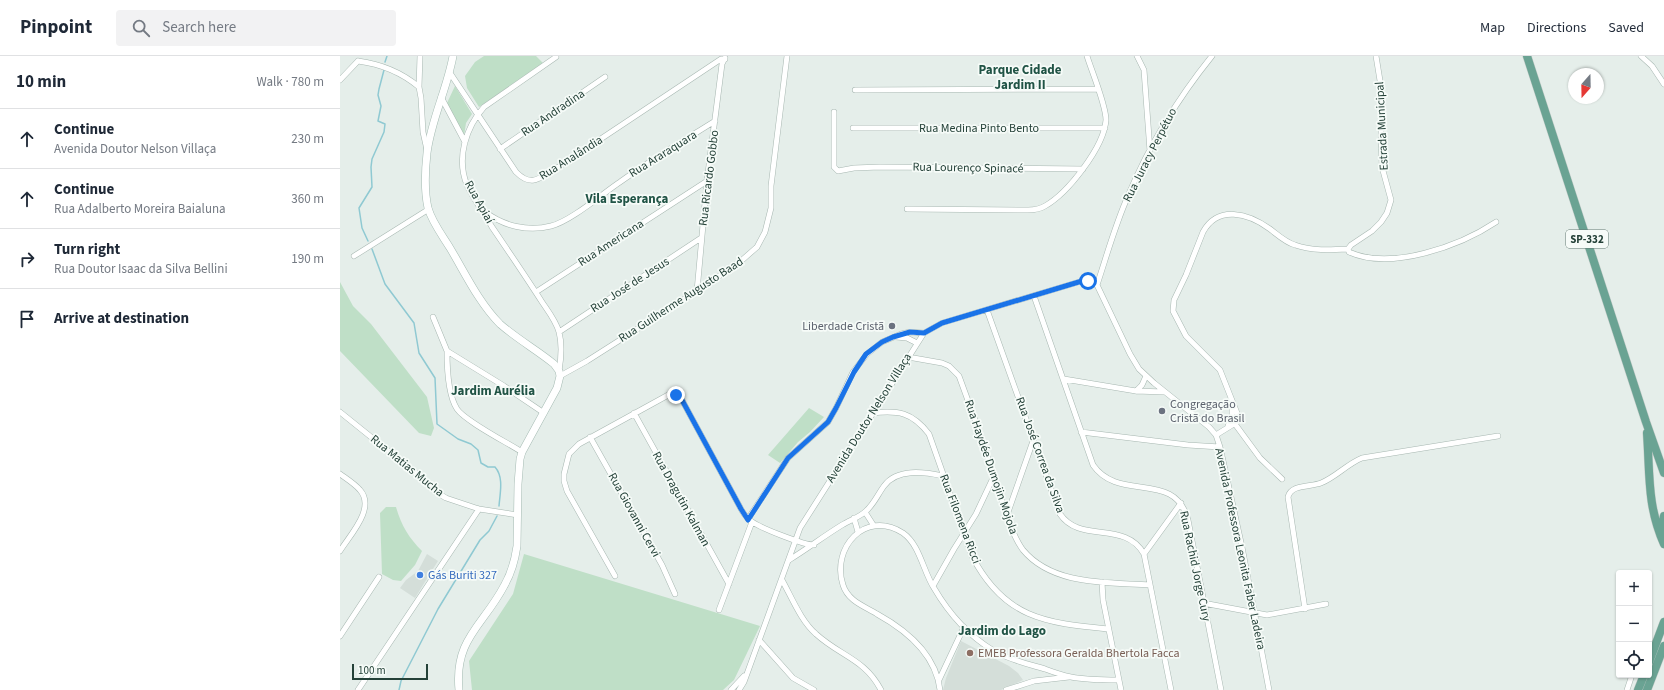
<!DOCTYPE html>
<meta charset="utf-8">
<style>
:root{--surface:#fff;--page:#f2f2f3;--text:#1f2937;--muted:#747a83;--line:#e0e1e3}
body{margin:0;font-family:"Source Sans 3",sans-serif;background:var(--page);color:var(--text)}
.controls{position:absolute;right:12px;bottom:12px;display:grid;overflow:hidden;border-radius:4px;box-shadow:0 1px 3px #0004}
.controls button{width:36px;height:36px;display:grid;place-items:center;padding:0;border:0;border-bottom:1px solid var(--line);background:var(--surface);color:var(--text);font:20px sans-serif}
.compass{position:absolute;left:1228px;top:12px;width:36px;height:36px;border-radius:50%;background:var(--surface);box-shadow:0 1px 3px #0004;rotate:200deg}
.scale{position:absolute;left:12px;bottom:10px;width:76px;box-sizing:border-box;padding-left:4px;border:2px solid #244138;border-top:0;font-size:11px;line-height:14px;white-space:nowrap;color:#244138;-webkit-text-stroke:3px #f6fbf8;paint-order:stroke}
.stop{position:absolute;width:12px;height:12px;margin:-9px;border:3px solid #1a73e8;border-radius:50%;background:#fff}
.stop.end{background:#1a73e8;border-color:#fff;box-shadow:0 1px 4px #0008}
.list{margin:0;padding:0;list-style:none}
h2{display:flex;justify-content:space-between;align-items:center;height:52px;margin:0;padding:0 16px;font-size:17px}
h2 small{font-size:13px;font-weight:400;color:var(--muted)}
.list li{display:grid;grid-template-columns:26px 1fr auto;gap:12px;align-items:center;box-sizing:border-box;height:60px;padding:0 16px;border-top:1px solid var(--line)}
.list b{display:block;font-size:15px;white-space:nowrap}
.list p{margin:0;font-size:13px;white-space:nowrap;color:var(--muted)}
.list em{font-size:13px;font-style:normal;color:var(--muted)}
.icon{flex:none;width:22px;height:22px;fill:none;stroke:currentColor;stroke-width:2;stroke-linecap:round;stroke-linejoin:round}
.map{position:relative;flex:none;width:1324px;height:634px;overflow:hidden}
header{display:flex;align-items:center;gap:24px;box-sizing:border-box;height:56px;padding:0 20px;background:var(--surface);border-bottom:1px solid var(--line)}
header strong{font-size:19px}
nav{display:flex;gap:22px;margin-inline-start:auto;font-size:14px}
.search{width:280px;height:36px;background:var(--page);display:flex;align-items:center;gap:10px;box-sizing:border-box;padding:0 14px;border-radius:4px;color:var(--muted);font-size:15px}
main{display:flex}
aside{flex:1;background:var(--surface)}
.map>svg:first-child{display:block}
.built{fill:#d4ded9}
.green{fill:#bfdfc7}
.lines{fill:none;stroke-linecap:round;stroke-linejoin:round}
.stream{stroke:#8fc9d2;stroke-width:1.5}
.street-casing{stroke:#a7b7b1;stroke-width:6}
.secondary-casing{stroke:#a4bab2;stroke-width:8}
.primary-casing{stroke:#c2cac7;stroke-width:9}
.street{stroke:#fff;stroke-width:5}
.secondary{stroke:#fff;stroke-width:7}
.primary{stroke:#6aa393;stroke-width:8}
.route{stroke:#1a73e8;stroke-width:5}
.worship-dot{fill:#6b7280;stroke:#f6fbf8;stroke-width:1.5}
.shop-dot{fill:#3f7fe0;stroke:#f6fbf8;stroke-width:1.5}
.education-dot{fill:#8d6e63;stroke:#f6fbf8;stroke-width:1.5}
.labels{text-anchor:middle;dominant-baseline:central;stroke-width:3.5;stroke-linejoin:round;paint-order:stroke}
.shield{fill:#f6fbf8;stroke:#637972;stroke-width:1}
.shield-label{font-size:11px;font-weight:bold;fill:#244138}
.street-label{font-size:12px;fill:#244138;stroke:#f6fbf8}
.worship-label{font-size:12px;fill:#5b616d;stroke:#f6fbf8;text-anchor:end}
.shop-label{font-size:12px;fill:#366cbe;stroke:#f6fbf8;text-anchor:start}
.education-label{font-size:12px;fill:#785e54;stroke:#f6fbf8;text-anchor:start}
.neighbourhood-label{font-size:13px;font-weight:bold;fill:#205345;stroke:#f6fbf8}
</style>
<header>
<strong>Pinpoint</strong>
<div class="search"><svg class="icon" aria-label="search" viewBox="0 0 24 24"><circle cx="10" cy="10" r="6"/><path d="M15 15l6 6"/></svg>Search here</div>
<nav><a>Map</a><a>Directions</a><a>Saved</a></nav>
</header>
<main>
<aside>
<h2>10 min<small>Walk · 780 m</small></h2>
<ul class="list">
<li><svg class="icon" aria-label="ahead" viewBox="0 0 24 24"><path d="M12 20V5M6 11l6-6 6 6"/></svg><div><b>Continue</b><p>Avenida Doutor Nelson Villaça</p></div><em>230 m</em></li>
<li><svg class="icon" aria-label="ahead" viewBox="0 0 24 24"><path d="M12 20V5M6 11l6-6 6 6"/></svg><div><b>Continue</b><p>Rua Adalberto Moreira Baialuna</p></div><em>360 m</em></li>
<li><svg class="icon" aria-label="right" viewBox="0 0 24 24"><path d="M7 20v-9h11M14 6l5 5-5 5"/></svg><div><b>Turn right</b><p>Rua Doutor Isaac da Silva Bellini</p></div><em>190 m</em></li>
<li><svg class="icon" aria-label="arrive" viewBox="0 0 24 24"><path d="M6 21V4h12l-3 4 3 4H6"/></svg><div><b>Arrive at destination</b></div></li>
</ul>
</aside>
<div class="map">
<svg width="1324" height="634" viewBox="0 0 1324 634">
<rect width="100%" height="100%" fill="#e5eeea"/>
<!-- built -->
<path class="built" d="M87,498L98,505L75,542L60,532L66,524L78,515Z
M621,585L669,610L678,617L683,624L661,634H603L606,622Z"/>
<!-- green -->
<path class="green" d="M144,0H196L203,7L139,51L127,32L125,20L135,6Z
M115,30L132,58L126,67L124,80L107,47Z
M0,226L13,250L31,268L87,341L94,372L91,380L79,377L0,295Z
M469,352L484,361L470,376L458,386L440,407L428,399Z
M46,451H56C61,469 69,482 82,495L75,509L61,525L53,524L42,518L40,457Z
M184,498L420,570L394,624L383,634H132L129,605L173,538Z"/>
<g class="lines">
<!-- stream -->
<path class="stream" d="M45,6L47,0
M28,185L22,172L19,152L32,131L31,111L32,103L44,76L45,68L38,65L41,50L38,39L39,33L44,14
M32,193L45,228L74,267L79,297L95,322L97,368L118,383L131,388L138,394L141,407L148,411H155C164,421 160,437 159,450
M59,634L61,625L98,553L140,484L149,475L157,460"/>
<!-- street casing -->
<g class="street-casing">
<path id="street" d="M80,0L79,31L81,42L83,76L87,94
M797,0L804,14L810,95
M1301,0L1312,10L1324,28
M216,1L144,51C126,71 116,102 127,129C134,144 144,157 152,171C169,196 186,221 202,246C208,255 216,265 219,276C222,287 221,303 219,315
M18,5C41,8 61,16 79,31
M110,17L176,116C189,129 196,125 211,116L381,3H385
M0,24L18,5
M515,34L757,33
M101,41L125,86
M494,56V111L498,115L514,112L540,111L743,113
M513,72H765
M160,93L265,21
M567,153L688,154C694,154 700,153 705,150C728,137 764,91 766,64C766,49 752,16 747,0
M145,156C164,170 188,176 211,170C231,165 262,138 280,126C311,104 343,85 375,65
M1008,193L1011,189L1032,175L1041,166L1047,157L1051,144L1042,111L1041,75L1043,43L1036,0
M14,200L89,153
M757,229C767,199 775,169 788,140C809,90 838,42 872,0
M357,235L367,125L382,8L385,2
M196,236L367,125
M694,240L753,409C779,447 835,413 848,464L881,634
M647,254L720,458C740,488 785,464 804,498L831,634
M93,261L107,295L164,330L204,357
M219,276L361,182
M556,281L567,282L577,287
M107,295C107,311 108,339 117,353C125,365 168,387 182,396
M568,301L602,307L609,310L619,320L634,361L670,469C674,478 677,486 683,494C713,530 768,526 810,529
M220,320L247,305L357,235L401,205L417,191L425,176L431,152V130L447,0
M724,323L796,335L824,336
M796,335L802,329L806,320
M0,356L77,418L96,436L106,442L139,453L178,459
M294,357L389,528
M532,357C558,354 572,356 589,378L632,500C664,562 705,567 768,573
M895,368L920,402L942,423
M888,370L892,359V349
M741,376L848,389L880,391
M876,379L897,366L898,362L897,357L880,314L846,280L833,255L834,244L846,219L863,176C878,149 908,157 930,173C938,179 945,186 955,189C972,195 990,194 1008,193L1009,196C1051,215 1120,190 1156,166
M250,381L322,509L335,538
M0,418C7,423 15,428 20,434C36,452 10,479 0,495
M525,456L534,470
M667,459L693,385
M514,462L518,476
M408,463L448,402L488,366L496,352L513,316L527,298L542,286L561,278L570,276L584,277
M804,498L841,447
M449,504C467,493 484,480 502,469C510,464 520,461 526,455C534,448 538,438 544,430C557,412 584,416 603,420
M275,520L227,435L224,425V418L229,398L239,388L330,338L336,339L342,344L401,453C404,458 406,462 411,465C420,472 464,489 474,489
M442,524C452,542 461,565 476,578C500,600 525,603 541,634
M762,526L763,544L781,634
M593,530L614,493L636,458L653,422
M863,547L927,559L986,548
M965,553L948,441C951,428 971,431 981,427C996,421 1007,408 1022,402L1158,380
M379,554L412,466
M0,580L39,521
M419,584L453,622L474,634
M599,624L624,571
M18,634L139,453
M391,634L404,620
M399,634L404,626L460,472L584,277L602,267L742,225H748L757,229L790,298L799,313L814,327L869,371L876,379L880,391L902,491L929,634
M600,634C596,599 566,574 537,558C524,550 508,545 503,529C491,492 525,453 563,477C580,489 583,515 594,532C608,556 629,580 654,595C670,604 688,608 705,613C713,616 722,619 731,621C746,624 764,624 779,624
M666,634L694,625L729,621
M1287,634L1292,619"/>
</g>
<!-- secondary casing -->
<g class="secondary-casing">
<path id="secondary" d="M113,0C107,33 91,64 87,97C85,115 84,134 88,152C92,166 102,179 110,192C125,217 139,247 160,268C177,283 197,294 214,308L219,315L220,320L217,332L182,396L180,403L178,428L177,490C175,504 171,518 164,530C143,570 114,583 119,634"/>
</g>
<!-- primary casing -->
<g class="primary-casing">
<path id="primary" d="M1187,0L1306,366L1324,417
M1307,377C1310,418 1307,450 1324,488
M1323,479L1322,470L1324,460
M1309,606L1324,566
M1298,634L1304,619
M1307,634L1324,590"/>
</g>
<!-- street -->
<use href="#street" class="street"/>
<!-- secondary -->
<use href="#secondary" class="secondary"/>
<!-- primary -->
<use href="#primary" class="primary"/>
</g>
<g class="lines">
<!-- route -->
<path class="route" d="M336,339L342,344L401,453L408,464L448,402L488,366L496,352L514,316L526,298L542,286L553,281L570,276L584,277L602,267L742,225H748"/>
</g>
<!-- markers -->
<g class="worship-dot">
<circle cx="552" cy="270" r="4"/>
<circle cx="822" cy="355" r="4"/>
</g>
<circle class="shop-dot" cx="80" cy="519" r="4"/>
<circle class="education-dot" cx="630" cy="597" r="4"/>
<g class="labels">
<!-- shield labels -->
<rect class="shield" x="1226" y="174" width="42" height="18" rx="3"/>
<g class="shield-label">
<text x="1247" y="183">SP-332</text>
</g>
<!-- street labels -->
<g class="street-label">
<text transform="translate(213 57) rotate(-34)">Rua Andradina</text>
<text transform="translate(1042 70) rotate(-93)">Estrada Municipal</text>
<text x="639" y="72">Rua Medina Pinto Bento</text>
<text transform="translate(323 98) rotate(-32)">Rua Araraquara</text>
<text transform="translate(810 99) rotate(-63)">Rua Juracy Perpétuo</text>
<text transform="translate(231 102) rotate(-32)">Rua Analândia</text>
<text transform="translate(628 112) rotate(1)">Rua Lourenço Spinacé</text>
<text transform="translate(369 122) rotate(-83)">Rua Ricardo Gobbo</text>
<text transform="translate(139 146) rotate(61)">Rua Apiaí</text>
<text transform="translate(271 187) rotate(-33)">Rua Americana</text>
<text transform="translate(290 229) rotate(-33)">Rua José de Jesus</text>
<text transform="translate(341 244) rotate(-33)">Rua Guilherme Augusto Baad</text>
<text transform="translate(529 362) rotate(-58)">Avenida Doutor Nelson Villaça</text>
<text transform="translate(700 399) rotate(70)">Rua José Correa da Silva</text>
<text transform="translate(67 410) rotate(39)">Rua Matias Mucha</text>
<text transform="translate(651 411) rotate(71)">Rua Haydée Dumojin Mojola</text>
<text transform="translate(341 443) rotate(61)">Rua Dragutin Kalman</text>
<text transform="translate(294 459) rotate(61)">Rua Giovanni Cervi</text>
<text transform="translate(620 463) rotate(69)">Rua Filomena Ricci</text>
<text transform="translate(900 493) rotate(78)">Avenida Professora Leonita Faber Ladeira</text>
<text transform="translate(855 510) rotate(78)">Rua Rachid Jorge Cury</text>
</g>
<!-- worship labels -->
<g class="worship-label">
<text x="544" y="270">Liberdade Cristã</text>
<text x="830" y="348" text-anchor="start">Congregação<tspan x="830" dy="14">Cristã do Brasil</tspan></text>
</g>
<!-- shop labels -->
<g class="shop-label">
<text x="88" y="519">Gás Buriti 327</text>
</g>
<!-- education labels -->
<g class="education-label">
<text x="638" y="597">EMEB Professora Geralda Bhertola Facca</text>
</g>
<!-- neighbourhood labels -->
<g class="neighbourhood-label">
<text x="680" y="14">Parque Cidade<tspan x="680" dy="15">Jardim II</tspan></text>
<text x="287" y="143">Vila Esperança</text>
<text x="153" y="335">Jardim Aurélia</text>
<text x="662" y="575">Jardim do Lago</text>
</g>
</g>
</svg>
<div class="controls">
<button>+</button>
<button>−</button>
<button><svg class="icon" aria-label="locate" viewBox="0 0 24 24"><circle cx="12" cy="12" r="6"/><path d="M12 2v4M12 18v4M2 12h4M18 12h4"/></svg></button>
</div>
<svg class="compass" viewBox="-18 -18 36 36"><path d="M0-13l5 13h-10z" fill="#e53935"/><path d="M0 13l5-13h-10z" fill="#747a83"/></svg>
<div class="scale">100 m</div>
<div class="stop" style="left:748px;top:225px"></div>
<div class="stop end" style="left:336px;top:339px"></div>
</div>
</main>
